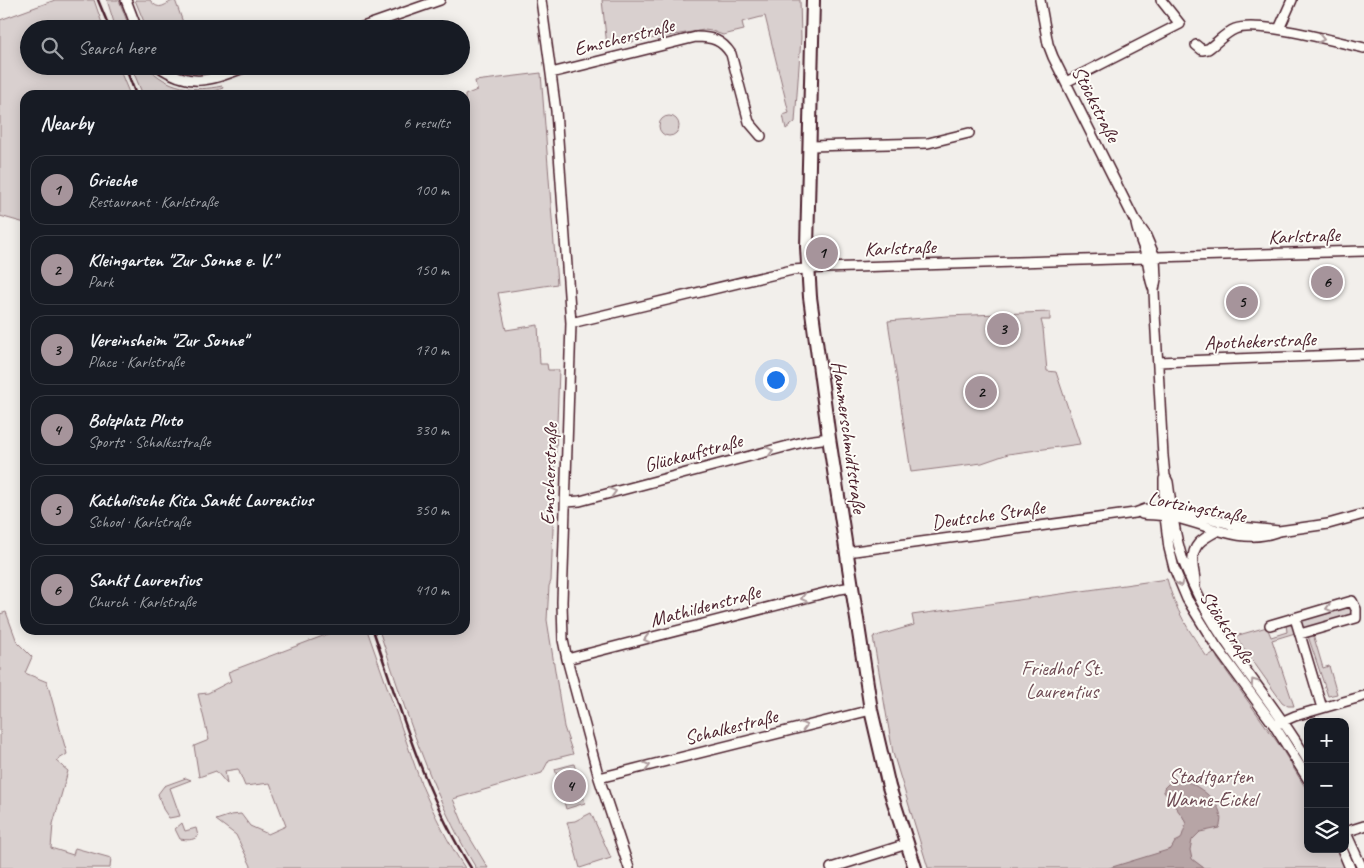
<!DOCTYPE html>
<meta charset="utf-8">
<style>
:root{--surface:#171b24;--page:#20242c;--text:#f1f3f6;--muted:#9ea1a6;--line:#363941;--accent:#a6949b}
body{margin:0;font-family:Caveat,sans-serif;background:var(--page);color:var(--text)}
.controls{position:absolute;right:15px;bottom:15px;display:grid;overflow:hidden;border-radius:10px;box-shadow:0 2px 12px #0003}
.controls button{width:45px;height:45px;display:grid;place-items:center;padding:0;border:0;border-bottom:1px solid var(--line);background:var(--surface);color:var(--text);font:25px sans-serif}
.you{position:absolute;left:775px;top:379px;width:18px;height:18px;margin:-12px;border:4px solid #fff;border-radius:50%;background:#1a73e8;box-shadow:0 0 0 8px #1a73e833}
.badge{display:grid;place-items:center;width:32px;height:32px;border-radius:50%;background:var(--accent);color:#111;font-size:16px;font-weight:700}
.pin{position:absolute;translate:-50% -50%;border:2px solid #fff;box-shadow:0 1px 5px #0006}
.list{margin:0;padding:0;list-style:none}
h2{display:flex;justify-content:space-between;align-items:center;height:65px;margin:0;padding:0 20px;font-size:21px}
h2 small{font-size:16px;font-weight:400;color:var(--muted)}
.list li{display:grid;grid-template-columns:32px 1fr auto;gap:15px;align-items:center;box-sizing:border-box;height:70px;margin:0 10px 10px;padding:0 10px;border:1px solid var(--line);border-radius:15px}
.list b{display:block;font-size:19px;white-space:nowrap}
.list p{margin:0;font-size:16px;white-space:nowrap;color:var(--muted)}
.list em{font-size:16px;font-style:normal;color:var(--muted)}
.icon{flex:none;width:28px;height:28px;fill:none;stroke:currentColor;stroke-width:2;stroke-linecap:round;stroke-linejoin:round}
.map{position:relative;flex:none;width:1364px;height:868px;overflow:hidden}
.search{position:absolute;background:var(--surface);box-shadow:0 2px 12px #0003;left:20px;top:20px;width:450px;height:55px;display:flex;align-items:center;gap:12px;box-sizing:border-box;padding:0 18px;border-radius:28px;color:var(--muted);font-size:19px}
.panel{position:absolute;background:var(--surface);box-shadow:0 2px 12px #0003;left:20px;top:90px;width:450px;height:545px;border-radius:15px}
.map>svg:first-child{display:block}
.green{fill:#d9d0cf;stroke:#92787d}
.water{fill:#b7a5a6;stroke:#8b6f75}
.lines{fill:none;stroke-linecap:round;stroke-linejoin:round}
.minor-casing{stroke:#4a1f2b;stroke-width:12}
.secondary-casing{stroke:#4a1f2b;stroke-width:16}
.minor{stroke:#fdfcf7;stroke-width:9}
.secondary{stroke:#fdfcf7;stroke-width:12}
.rail{stroke:#4a1f2b;stroke-width:2.5}
.oneway{stroke:#ac999b}
.labels{text-anchor:middle;dominant-baseline:central;stroke-width:4;stroke-linejoin:round;paint-order:stroke}
.street-label{font-size:20px;fill:#4a1f2b;stroke:#fdfcf7}
.park-label{font-size:20px;fill:#6e4b54;stroke:#fdfcf7}
</style>
<div class="map">
<svg width="1364" height="868" viewBox="0 0 1364 868">
<rect width="100%" height="100%" fill="#f2efeb"/>
<filter id="ink" filterUnits="userSpaceOnUse"><feTurbulence type="fractalNoise" baseFrequency=".02" numOctaves="2"/><feDisplacementMap in="SourceGraphic" scale="10" xChannelSelector="R" yChannelSelector="G"/><feConvolveMatrix kernelMatrix="1 2 1 2 8 2 1 2 1" color-interpolation-filters="sRGB"/></filter>
<g filter="url(#ink)">
<!-- green -->
<path class="green" d="M55,0H94L104,29H29V66H118L130,95H25V223L0,216V20Z
M107,0H119L130,29H116Z
M135,0H150C160,13 165,3 175,0L185,28L147,29Z
M602,0H800L801,38L795,122L786,129L783,115L789,113L765,16L742,22L744,30L723,35L712,31L704,30L607,46Z
M131,66H147C167,89 194,92 222,86L223,88L204,95H169L156,90L158,95H143Z
M541,73L557,284L498,293L506,330L538,325L540,364H547L548,370H559L551,581L549,586L547,620L564,727L573,754L549,760L542,773L453,799L467,833L488,868H476C431,794 406,711 379,630H465V95L477,90L475,81Z
M659 126a10 10 0 1 1 20 0a10 10 0 1 1-20 0Z
M1050,312V320H1041L1043,328L1047,371L1056,372L1080,444L1008,454L982,463L911,472L888,321L947,316Z
M1167,579C1175,610 1189,631 1207,657L1216,651L1218,654L1217,658L1280,746L1308,792V849H1339L1346,868H928L893,753L873,637L914,625L912,615Z
M1349,606L1352,611L1350,616L1303,630L1300,623V620Z
M6,612L17,642L32,657L25,673L47,682L67,754L56,761L68,771L53,824L51,848L73,855L75,848L111,858L110,868H0V614Z
M1292,623L1295,633L1272,640L1294,706H1288L1282,702L1235,636L1267,627L1271,637L1287,632L1286,624Z
M336,630H367L422,786C434,814 448,843 465,868H252L236,835L216,820L231,815L241,814L250,826L268,834L286,826L270,783L245,786L238,769L225,771L227,784L216,771L199,777L194,746L209,740L198,694L208,693L231,681L228,672L336,631Z
M1313,634L1323,668L1329,666L1337,694L1328,696L1308,636Z
M574,764L585,803L566,809L555,769Z
M186,778L191,780L170,788L180,816L169,818L163,809L158,794L164,786Z
M591,813L611,858L580,868L567,822L575,821Z
M182,823L185,831L196,828L198,836C193,841 186,840 180,839L175,829Z"/>
<!-- water -->
<path class="water" d="M1183,780C1202,787 1228,806 1219,828L1200,832L1192,840L1190,850L1192,859L1204,868H1109L1171,849L1175,842L1181,839L1186,824L1183,817L1164,792V788L1170,782Z"/>
<g class="lines">
<!-- minor casing -->
<g class="minor-casing">
<path id="minor" d="M126,0L137,29
M541,0L556,111L571,323L562,602L563,640L567,659L599,778L629,868
M1040,0L1048,44L1053,57L1134,219L1145,234L1155,257L1156,279L1154,290L1155,314L1163,456L1165,476L1168,482C1172,510 1175,542 1186,568C1213,640 1271,695 1308,761
M357,29L440,0
M1279,29L1292,0
M1196,45L1202,50L1208,49C1217,43 1225,33 1235,29C1258,20 1338,42 1364,48
M158,66C193,90 213,79 249,66
M551,73L696,37C712,37 722,40 731,54L749,122L761,136
M1066,82L1180,24L1161,0
M810,146L928,143L969,133
M1136,224C1138,235 1143,245 1146,255C1150,268 1148,277 1154,290
M1155,257L1364,251
M571,323L792,270L823,268L1147,258
M1158,362L1364,354
M1164,479V509L1169,548L1174,568L1187,599L1216,646L1274,725L1308,779
M566,502L580,501L807,441L829,438
M1142,514C1152,515 1163,515 1173,517C1208,524 1239,545 1276,532
M847,552L1135,513L1146,509L1180,510L1241,527L1279,531L1328,524L1364,514
M1195,585C1196,578 1193,572 1193,565C1191,545 1202,539 1217,531
M1295,618L1322,708
M1270,625L1352,601L1356,609V618L1300,634
M567,659L840,589L852,587
M1279,723L1295,716L1364,696
M599,778L871,710
M1345,831L1362,868
M1345,832L1364,826
M1342,849L1350,868
M831,868L907,844"/>
</g>
<!-- secondary casing -->
<g class="secondary-casing">
<path id="secondary" d="M813,0L807,247L810,297L829,438L871,710L889,787L915,868"/>
</g>
<!-- minor -->
<use href="#minor" class="minor"/>
<!-- secondary -->
<use href="#secondary" class="secondary"/>
<!-- rail -->
<path class="rail" d="M98,0L110,29
M125,66L136,95
M373,630C401,711 425,795 471,868"/>
</g>
<!-- one-way arrows -->
<defs><path id="oneway-chevron" d="M-2-3.5L2.5 0L-2 3.5" fill="none" stroke-width="1.6" stroke-linecap="round" stroke-linejoin="round" transform="scale(1.25)"/></defs>
<g class="oneway">
<use href="#oneway-chevron" transform="translate(1321 39) rotate(12)"/>
<use href="#oneway-chevron" transform="translate(770 451) rotate(-15)"/>
<use href="#oneway-chevron" transform="translate(613 492) rotate(-15)"/>
<use href="#oneway-chevron" transform="translate(1180 583) rotate(67)"/>
<use href="#oneway-chevron" transform="translate(804 598) rotate(165)"/>
<use href="#oneway-chevron" transform="translate(1329 608) rotate(164)"/>
<use href="#oneway-chevron" transform="translate(647 639) rotate(165)"/>
<use href="#oneway-chevron" transform="translate(1254 682) rotate(-125)"/>
<use href="#oneway-chevron" transform="translate(804 726) rotate(-14)"/>
<use href="#oneway-chevron" transform="translate(647 766) rotate(-14)"/>
</g>
</g>
<g class="labels">
<!-- street labels -->
<g class="street-label">
<text transform="translate(624 37) rotate(-14)">Emscherstraße</text>
<text transform="translate(1096 104) rotate(63)">Stöckstraße</text>
<text transform="translate(1304 236) rotate(-2)">Karlstraße</text>
<text transform="translate(900 248) rotate(-2)">Karlstraße</text>
<text transform="translate(1260 341) rotate(-2)">Apothekerstraße</text>
<text transform="translate(849 437) rotate(82)">Hammerschmidtstraße</text>
<text transform="translate(693 453) rotate(-15)">Glückaufstraße</text>
<text transform="translate(549 474) rotate(-88)">Emscherstraße</text>
<text transform="translate(1197 507) rotate(11)">Lortzingstraße</text>
<text transform="translate(988 515) rotate(-8)">Deutsche Straße</text>
<text transform="translate(705 606) rotate(-15)">Mathildenstraße</text>
<text transform="translate(1227 627) rotate(57)">Stöckstraße</text>
<text transform="translate(731 727) rotate(-14)">Schalkestraße</text>
</g>
<!-- park labels -->
<g class="park-label">
<text x="1062" y="668">Friedhof St.<tspan x="1062" dy="23">Laurentius</tspan></text>
<text x="1211" y="776">Stadtgarten<tspan x="1211" dy="23">Wanne-Eickel</tspan></text>
</g>
</g>
</svg>
<div class="controls">
<button>+</button>
<button>−</button>
<button><svg class="icon" aria-label="layers" viewBox="0 0 24 24"><path d="M12 4l9 5-9 5-9-5zM3 14l9 5 9-5"/></svg></button>
</div>
<div class="you"></div>
<div class="pin badge" style="left:822px;top:253px">1</div>
<div class="pin badge" style="left:981px;top:392px">2</div>
<div class="pin badge" style="left:1003px;top:329px">3</div>
<div class="pin badge" style="left:570px;top:786px">4</div>
<div class="pin badge" style="left:1242px;top:302px">5</div>
<div class="pin badge" style="left:1327px;top:282px">6</div>
<div class="search"><svg class="icon" aria-label="search" viewBox="0 0 24 24"><circle cx="10" cy="10" r="6"/><path d="M15 15l6 6"/></svg>Search here</div>
<section class="panel">
<h2>Nearby<small>6 results</small></h2>
<ul class="list">
<li><span class="badge">1</span><div><b>Grieche</b><p>Restaurant · Karlstraße</p></div><em>100 m</em></li>
<li><span class="badge">2</span><div><b>Kleingarten &quot;Zur Sonne e. V.&quot;</b><p>Park</p></div><em>150 m</em></li>
<li><span class="badge">3</span><div><b>Vereinsheim &quot;Zur Sonne&quot;</b><p>Place · Karlstraße</p></div><em>170 m</em></li>
<li><span class="badge">4</span><div><b>Bolzplatz Pluto</b><p>Sports · Schalkestraße</p></div><em>330 m</em></li>
<li><span class="badge">5</span><div><b>Katholische Kita Sankt Laurentius</b><p>School · Karlstraße</p></div><em>350 m</em></li>
<li><span class="badge">6</span><div><b>Sankt Laurentius</b><p>Church · Karlstraße</p></div><em>410 m</em></li>
</ul>
</section>
</div>
